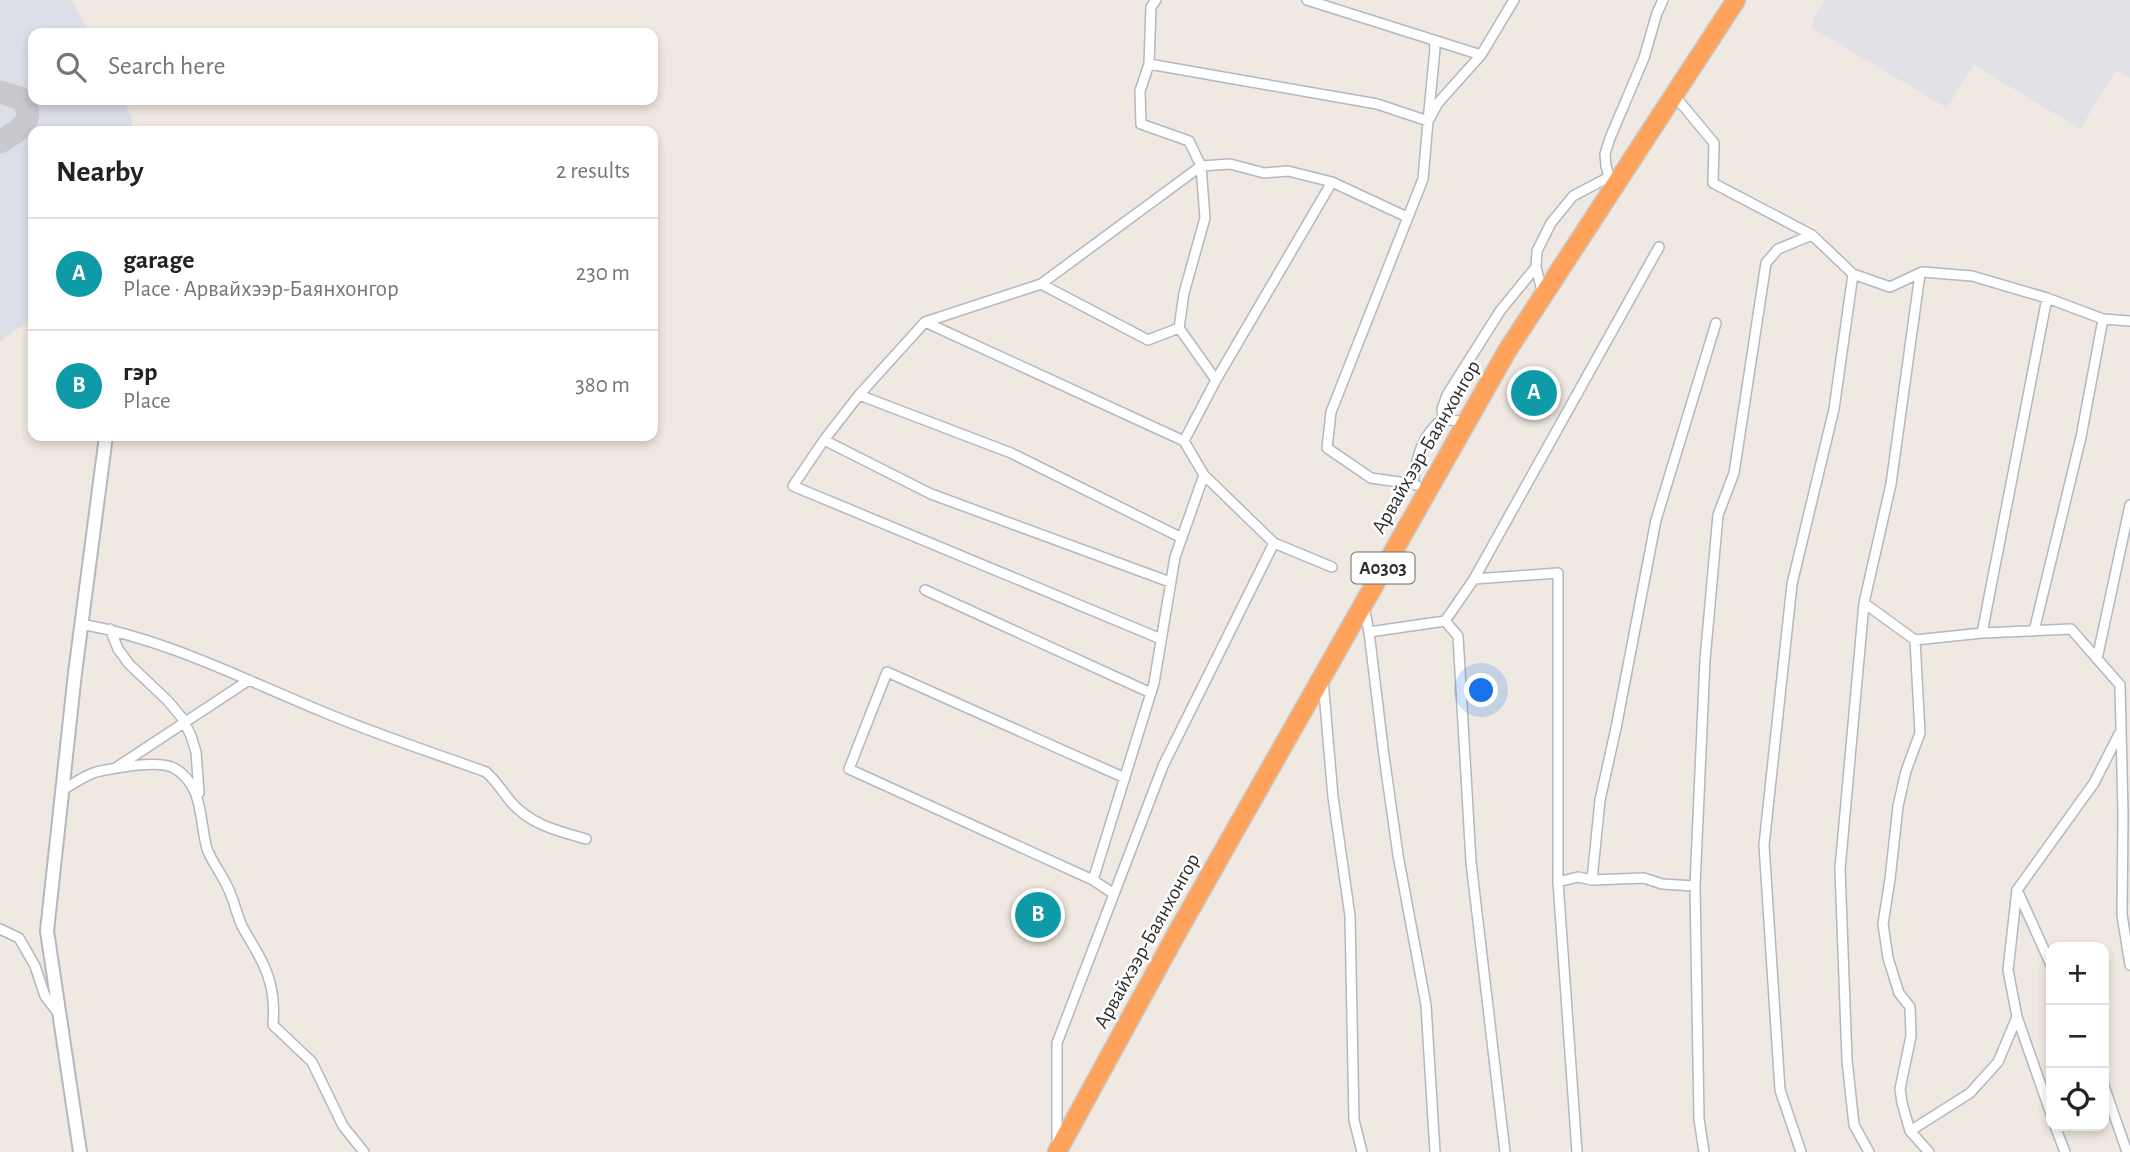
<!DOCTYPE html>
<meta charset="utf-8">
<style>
:root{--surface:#fff;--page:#f2f2f2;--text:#222;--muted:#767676;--line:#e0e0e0;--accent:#4264fb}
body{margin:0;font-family:"Alegreya Sans",sans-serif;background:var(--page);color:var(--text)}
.controls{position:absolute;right:21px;bottom:21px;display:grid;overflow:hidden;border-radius:14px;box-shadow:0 4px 10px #0003}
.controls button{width:63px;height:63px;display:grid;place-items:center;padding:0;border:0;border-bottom:2px solid var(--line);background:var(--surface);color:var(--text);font:35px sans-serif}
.you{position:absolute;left:1482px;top:691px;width:24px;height:24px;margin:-18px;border:5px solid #fff;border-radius:50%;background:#1a73e8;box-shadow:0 0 0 10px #1a73e833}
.badge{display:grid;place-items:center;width:46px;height:46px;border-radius:50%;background:var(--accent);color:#fff;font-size:23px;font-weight:700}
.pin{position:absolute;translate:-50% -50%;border:4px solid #fff;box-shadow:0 2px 7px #0006}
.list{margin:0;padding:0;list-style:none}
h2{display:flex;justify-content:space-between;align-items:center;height:91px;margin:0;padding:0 28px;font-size:30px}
h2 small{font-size:23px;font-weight:400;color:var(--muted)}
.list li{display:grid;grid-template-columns:46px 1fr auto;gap:21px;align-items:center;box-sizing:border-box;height:112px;padding:0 28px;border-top:2px solid var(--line)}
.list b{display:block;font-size:26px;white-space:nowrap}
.list p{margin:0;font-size:23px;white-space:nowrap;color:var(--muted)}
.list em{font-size:23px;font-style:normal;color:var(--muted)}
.icon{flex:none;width:38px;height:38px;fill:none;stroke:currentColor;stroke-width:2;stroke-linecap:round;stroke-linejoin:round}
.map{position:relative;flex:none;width:2130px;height:1152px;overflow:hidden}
.search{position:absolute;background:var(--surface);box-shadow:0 4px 10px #0003;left:28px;top:28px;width:630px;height:77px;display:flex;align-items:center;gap:18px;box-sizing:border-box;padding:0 24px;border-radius:14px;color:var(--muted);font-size:26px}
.panel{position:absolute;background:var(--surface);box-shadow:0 4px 10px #0003;left:28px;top:126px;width:630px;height:315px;border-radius:14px}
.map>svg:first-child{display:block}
.industrial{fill:#e3e1e8}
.airport{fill:#dcdee8}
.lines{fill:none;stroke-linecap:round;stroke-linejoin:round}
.taxiway{stroke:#c9c8cc;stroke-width:23}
.street-casing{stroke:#b4b7c1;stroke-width:12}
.secondary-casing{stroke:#b4b7c1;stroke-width:16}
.highway-casing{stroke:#c9c9c9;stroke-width:21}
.street{stroke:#fff;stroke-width:9}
.secondary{stroke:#fff;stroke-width:12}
.highway{stroke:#ffa35c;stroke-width:18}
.labels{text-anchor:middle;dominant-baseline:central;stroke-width:5;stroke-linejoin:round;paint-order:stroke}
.shield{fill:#fff;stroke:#6d6d6d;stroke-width:2}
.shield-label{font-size:19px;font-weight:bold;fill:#2e2e2e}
.street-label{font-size:21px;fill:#2e2e2e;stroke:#fff}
</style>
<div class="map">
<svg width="2130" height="1152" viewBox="0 0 2130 1152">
<rect width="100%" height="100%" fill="#efe9e1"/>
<!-- industrial -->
<path class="industrial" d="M1826,0H2130V78L2116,70L2080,129L1974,65L1947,108L1812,28L1814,18Z"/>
<!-- airport -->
<path class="airport" d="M0,0H72L89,33H33V100H123L132,118V131H33V317L0,342Z"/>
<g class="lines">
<!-- taxiway -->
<path class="taxiway" d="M0,92L22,99C38,122 17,131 0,142"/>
<!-- street casing -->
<g class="street-casing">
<path id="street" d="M1156,0L1151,7L1149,64L1140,91L1141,124L1189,141L1201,166L1205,218L1184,293L1179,328L1216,380
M1307,0L1481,55
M1149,64L1377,104L1428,121L1435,49L1434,40
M1674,95L1714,143L1713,183L1812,235L1853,274L1890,287L1922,272L1972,276L2047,298L2103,319L2130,321
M1612,187L1606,166L1605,154L1610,138L1644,58L1657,13L1663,0
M1041,284L1148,340L1179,328
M1543,295L1536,267L1537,251L1551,223L1573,196L1609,177
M925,322L1184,441
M859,395L1011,453L1182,538
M1443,419L1442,409L1447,395L1500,311L1536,267
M824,440L931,494L1170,582
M1413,484L1371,478L1327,448L1331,412L1423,179L1428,121L1438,103L1481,55L1514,0
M1416,485L1413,484C1416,458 1422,434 1443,419L1466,422
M1332,567L1274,543L1204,475L1184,441L1216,380L1332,182
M1474,579L1558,573V882L1577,1152
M925,590L1151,693
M1864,603L1915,640L1982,633L2071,629L2120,685L2123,814L2122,915L2130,965
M1364,606L1369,632L1384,756L1398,855L1426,1005L1435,1152
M1445,621L1458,636L1471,862L1505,1152
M81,624C166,639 243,679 321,711C375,734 431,752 486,772C496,781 503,792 511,802C531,825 558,831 586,839
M110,629L118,649L129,664L167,700L183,719L191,736L196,752L199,793
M2034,631L2081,437L2103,319
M1369,632L1445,621L1474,579L1659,247
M1982,633L2047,298
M1161,639L793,486L824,440L859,395L925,322L1041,284L1201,166L1230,164L1264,173L1288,171L1332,182L1407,217
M1915,640L1920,733L1906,771L1898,806L1890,879L1883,924L1888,958L1899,993L1910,1007L1911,1036L1900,1089L1902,1103L1910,1131L1929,1152
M2097,659L2130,505
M1323,680L1333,797L1350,916L1354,1120L1362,1152
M117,767L249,680
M63,790C74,783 84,776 96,772C115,768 158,760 174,768C204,785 199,820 207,849C212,862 221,873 227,886C234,899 236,913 242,926C252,945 265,962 270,983C274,997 274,1011 273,1025L312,1062L343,1126L364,1152
M1093,880L1154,683L1175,557L1204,475
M1592,880L1600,800L1616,728L1656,520L1716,323
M1558,882L1578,877L1592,880L1644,878L1662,884L1695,886
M2018,892L2051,965
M1114,894L1093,880L849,769L887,672L1125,778
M0,929L19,938L35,966L45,996L58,1013
M2104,1086L2127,1152
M2051,1114L2017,1017L2008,970L2017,890L2094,783L2119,734
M2055,1126L2065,1152
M1910,1131L1970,1093L1998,1062L2017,1017
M1057,1143V1043L1163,766L1274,543
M1704,1152L1699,1119L1695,886L1705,660L1718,515L1734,473L1766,263L1778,249L1812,235
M1801,1152L1780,1090L1764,845L1792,584L1834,409L1853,274
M1869,1152L1854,1125L1847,1060L1840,869L1864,603L1891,484L1920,274"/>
</g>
<!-- secondary casing -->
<g class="secondary-casing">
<path id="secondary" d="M80,1152L47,931L75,673L106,436"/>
</g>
<!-- highway casing -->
<g class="highway-casing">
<path id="highway" d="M1057,1152L1178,931L1507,351L1736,0"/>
</g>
<!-- street -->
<use href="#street" class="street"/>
<!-- secondary -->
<use href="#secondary" class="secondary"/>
<!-- highway -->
<use href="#highway" class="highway"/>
</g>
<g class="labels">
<!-- shield labels -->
<rect class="shield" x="1351.5" y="552.5" width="63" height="31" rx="5"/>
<g class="shield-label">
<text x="1383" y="568">A0303</text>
</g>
<!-- street labels -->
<g class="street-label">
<text transform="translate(1426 447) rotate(-60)">Арвайхээр-Баянхонгор</text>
<text transform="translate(1147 941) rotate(-61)">Арвайхээр-Баянхонгор</text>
</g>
</g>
</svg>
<div class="controls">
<button>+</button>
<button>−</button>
<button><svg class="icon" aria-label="locate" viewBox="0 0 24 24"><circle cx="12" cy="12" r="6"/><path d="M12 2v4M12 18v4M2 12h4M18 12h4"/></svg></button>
</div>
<div class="you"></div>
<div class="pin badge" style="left:1534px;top:393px;background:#0f9aa8">A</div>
<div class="pin badge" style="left:1038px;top:915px;background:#0f9aa8">B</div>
<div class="search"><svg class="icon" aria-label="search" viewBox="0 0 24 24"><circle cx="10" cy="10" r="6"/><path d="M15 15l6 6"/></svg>Search here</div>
<section class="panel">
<h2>Nearby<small>2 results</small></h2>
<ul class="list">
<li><span class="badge" style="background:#0f9aa8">A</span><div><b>garage</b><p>Place · Арвайхээр-Баянхонгор</p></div><em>230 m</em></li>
<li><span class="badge" style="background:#0f9aa8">B</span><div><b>гэр</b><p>Place</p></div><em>380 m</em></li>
</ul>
</section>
</div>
